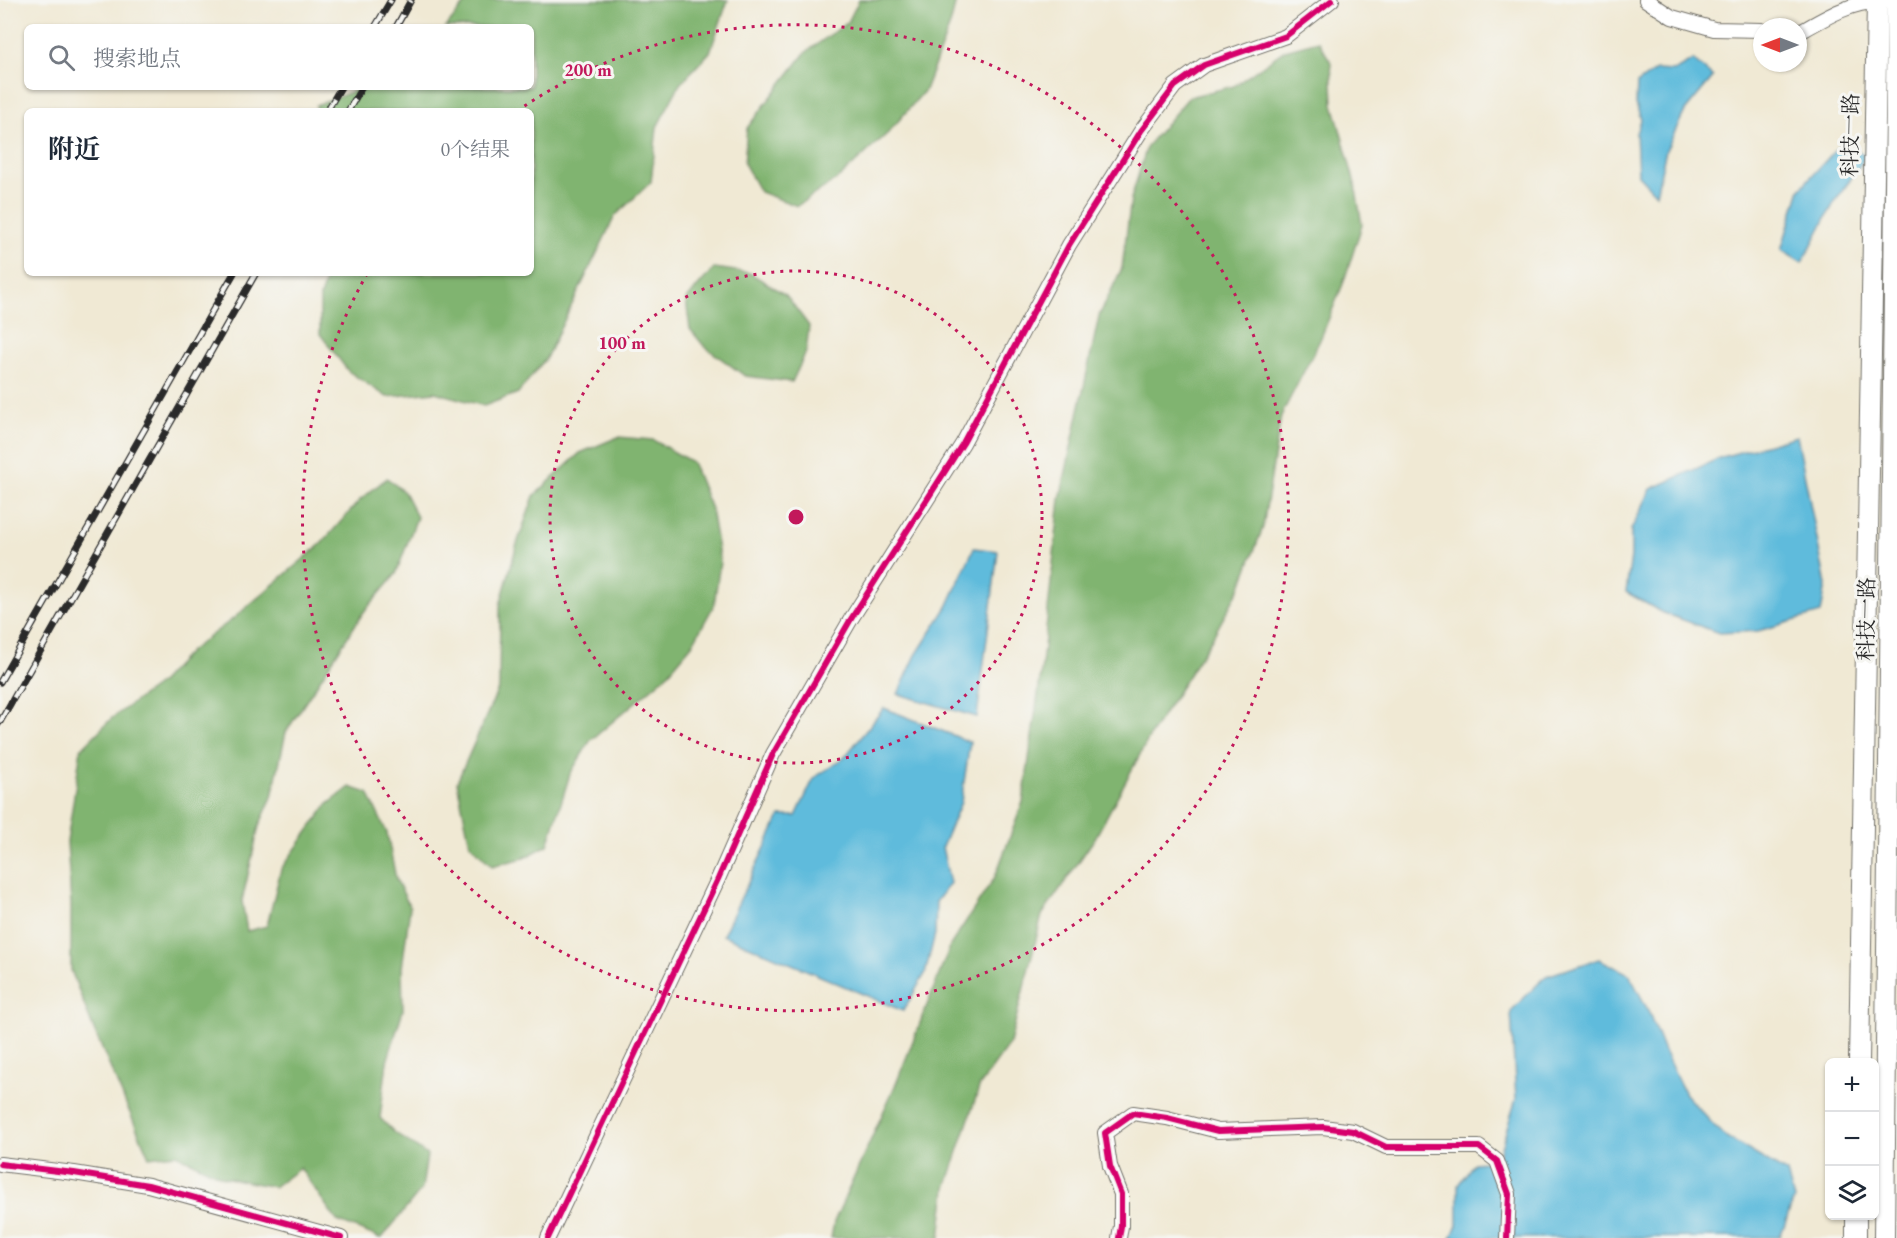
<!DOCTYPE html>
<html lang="zh">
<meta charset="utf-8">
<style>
:root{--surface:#fff;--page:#f2f2f3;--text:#1f2937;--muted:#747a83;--line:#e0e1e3}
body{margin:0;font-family:"EB Garamond","Noto Serif SC",serif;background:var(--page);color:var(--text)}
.controls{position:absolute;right:18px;bottom:18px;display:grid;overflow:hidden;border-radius:9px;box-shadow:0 2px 4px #0004}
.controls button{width:54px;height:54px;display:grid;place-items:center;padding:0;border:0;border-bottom:2px solid var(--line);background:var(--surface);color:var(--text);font:30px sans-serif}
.compass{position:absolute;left:1753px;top:18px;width:54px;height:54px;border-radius:50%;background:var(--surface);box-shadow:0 2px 4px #0004;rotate:270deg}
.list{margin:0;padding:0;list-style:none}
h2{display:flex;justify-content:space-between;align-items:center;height:78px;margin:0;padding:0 24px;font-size:26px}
h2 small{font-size:20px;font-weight:400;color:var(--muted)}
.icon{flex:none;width:33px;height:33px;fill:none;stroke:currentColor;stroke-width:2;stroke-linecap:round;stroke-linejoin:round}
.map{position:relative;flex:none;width:1897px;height:1238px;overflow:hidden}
.search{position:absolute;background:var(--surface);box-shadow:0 2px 4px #0004;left:24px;top:24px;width:510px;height:66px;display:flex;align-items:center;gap:15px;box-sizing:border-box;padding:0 21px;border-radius:9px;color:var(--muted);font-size:22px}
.panel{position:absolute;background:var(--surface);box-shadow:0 2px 4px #0004;left:24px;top:108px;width:510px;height:168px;border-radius:9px}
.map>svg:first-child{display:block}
.forest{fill:#80b470;stroke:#56704e;stroke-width:1.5}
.water{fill:#5ebbdc;stroke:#447384;stroke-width:1.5}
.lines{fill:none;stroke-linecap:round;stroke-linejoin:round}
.minor-casing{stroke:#706e66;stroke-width:16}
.secondary-casing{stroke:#706e66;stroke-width:22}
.minor{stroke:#fff;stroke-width:14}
.secondary{stroke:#fff;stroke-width:20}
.rail-casing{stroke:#2b2b2b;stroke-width:7}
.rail{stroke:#f6f6f2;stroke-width:4.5;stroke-dasharray:14;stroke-linecap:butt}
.cycleway-casing{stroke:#f6f6f2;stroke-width:10}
.cycleway{stroke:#d6006c;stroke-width:6}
.ring{fill:none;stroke:#c2185b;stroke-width:3;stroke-dasharray:3 6}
.labels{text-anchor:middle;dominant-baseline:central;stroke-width:6;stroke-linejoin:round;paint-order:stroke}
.street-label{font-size:21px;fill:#2b2b2b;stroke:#f6f6f2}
.centre{fill:#c2185b;stroke:#f6f6f2;stroke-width:3}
.ring-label{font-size:18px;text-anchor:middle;font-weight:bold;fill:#c2185b;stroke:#f6f6f2;stroke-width:6;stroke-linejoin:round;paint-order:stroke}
</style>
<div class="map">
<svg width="1897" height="1238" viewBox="0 0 1897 1238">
<rect width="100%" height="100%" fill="#f6f6f2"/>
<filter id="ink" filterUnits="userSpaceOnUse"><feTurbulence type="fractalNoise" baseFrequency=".0167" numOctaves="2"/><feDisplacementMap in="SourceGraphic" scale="12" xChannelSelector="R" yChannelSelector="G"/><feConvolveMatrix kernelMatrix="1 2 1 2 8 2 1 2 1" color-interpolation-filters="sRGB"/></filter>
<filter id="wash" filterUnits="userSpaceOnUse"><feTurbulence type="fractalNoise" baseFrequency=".008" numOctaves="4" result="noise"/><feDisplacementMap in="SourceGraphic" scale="24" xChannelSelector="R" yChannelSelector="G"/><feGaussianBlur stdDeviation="1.35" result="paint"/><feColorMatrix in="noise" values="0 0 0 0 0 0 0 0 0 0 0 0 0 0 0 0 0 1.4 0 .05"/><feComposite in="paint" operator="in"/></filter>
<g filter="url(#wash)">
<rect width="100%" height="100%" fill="#f0e9d4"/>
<!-- forest -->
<path class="forest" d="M468,0H728L710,52L680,84L657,127L651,182L615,216L546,358L518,393L484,406L435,392L387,397L348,371L320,334V296L328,273H531V111H317L316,105L365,87H531V27H446Z
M859,0H956L951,22L925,90L888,133L840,177L797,206L760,192L744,163L747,128L805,53L848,22Z
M1318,41L1331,62L1333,104L1355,184L1362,225L1343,284L1320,340L1281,416L1263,527L1241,586L1211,640L1151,734L1095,838L1042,915L1010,1043L980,1085L946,1188L940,1238H831L834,1222L898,1079L951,944L995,877L1023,802L1042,665L1060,499L1099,316L1122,268L1131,199L1147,146L1189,97L1234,86L1285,50Z
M714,268L750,273L786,295L809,326L806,352L792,382L745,376L704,346L690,329L686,300Z
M618,437L653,440L692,462L711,509L720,562L714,605L692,645L666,676L590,741L570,774L548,845L524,858L492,866L470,844L457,782L499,687L500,605L517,544L534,496L580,453Z
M387,478L404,492L417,517L396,574L363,613L286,732L272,797L259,826L242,901L247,931L267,926L281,869L327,805L350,787L368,793L387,833L396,879L410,907L402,968L403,1010L387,1062L380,1118L394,1132L427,1155L422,1189L382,1238H380L337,1221L300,1168L274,1187L223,1177L176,1154L149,1157L93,1028L71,970V905L67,842L81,749L112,718L160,683L190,651L234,618L321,544L360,500Z"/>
<!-- water -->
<path class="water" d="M1693,60L1713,77L1685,111L1666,150L1656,194L1638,175L1636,133L1641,120L1636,104L1637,84L1656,70L1674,71Z
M1840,145L1867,155L1834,203L1802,263L1781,250L1800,189Z
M1797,436L1826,585L1821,613L1758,631L1719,633L1661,612L1626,592L1631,557V530L1651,489L1722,457Z
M974,548L998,551L977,717L898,694L916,655L947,607Z
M884,708L970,742L961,802L942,847L950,883L936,902L935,934L925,974L903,1011L723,935L780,816H796L814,778L844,758Z
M1599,959L1629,974L1648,1010L1664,1051L1685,1094L1723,1135L1787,1173L1794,1199L1780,1237L1451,1238L1458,1223V1185L1474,1163L1497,1161L1516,1099L1511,1011L1546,976Z"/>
</g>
<g filter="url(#ink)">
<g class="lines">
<!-- minor casing -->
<g class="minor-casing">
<path id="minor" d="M1646,0L1672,17L1714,29L1762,30
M1798,31H1802C1826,17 1855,0 1883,2
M0,1164L74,1173L148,1185L341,1238
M548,1238L718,879L773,754L851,619L963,443L1069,245L1141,131L1175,86L1204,65L1286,36L1332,0
M1119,1238L1121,1226V1194L1110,1166L1105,1133L1133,1113L1167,1118L1218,1131L1323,1127L1353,1131L1386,1147H1479L1497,1161L1509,1194L1507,1238"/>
</g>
<!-- secondary casing -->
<g class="secondary-casing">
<path id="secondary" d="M1859,1062L1877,0
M1856,1238V1216
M1884,1238L1897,0"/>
</g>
<!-- minor -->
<use href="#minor" class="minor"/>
<!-- secondary -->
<use href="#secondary" class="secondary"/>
<!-- rail casing -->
<g class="rail-casing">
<path id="rail" d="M375,27L391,0
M396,27L411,0
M327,111L341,87
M348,111L362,87
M0,682L234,273
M0,722L256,273"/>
</g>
<!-- rail -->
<use href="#rail" class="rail"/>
<!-- cycleway casing -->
<g class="cycleway-casing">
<path id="cycleway" d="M0,1164L74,1173L148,1185L341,1238
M548,1238L718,879L773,754L851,619L963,443L1069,245L1141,131L1175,86L1204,65L1286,36L1332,0
M1119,1238L1121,1226V1194L1110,1166L1105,1133L1133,1113L1167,1118L1218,1131L1323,1127L1353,1131L1386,1147H1479L1497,1161L1509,1194L1507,1238"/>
</g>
<!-- cycleway -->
<use href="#cycleway" class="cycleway"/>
</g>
</g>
<!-- distance rings -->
<g class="ring">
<circle cx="796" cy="517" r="246"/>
<path d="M517 111A493 493 0 1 1 367 274"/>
</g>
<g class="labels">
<!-- street labels -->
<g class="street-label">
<text transform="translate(1850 135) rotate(-89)">科技一路</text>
<text transform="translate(1866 619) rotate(-89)">科技一路</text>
</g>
</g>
<circle cx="796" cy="517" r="9" class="centre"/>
<g class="ring-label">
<text x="588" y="76">200 m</text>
<text x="622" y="349">100 m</text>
</g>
</svg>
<div class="controls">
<button>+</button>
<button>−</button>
<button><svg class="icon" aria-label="layers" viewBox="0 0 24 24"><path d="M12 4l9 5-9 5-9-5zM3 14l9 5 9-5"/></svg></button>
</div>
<svg class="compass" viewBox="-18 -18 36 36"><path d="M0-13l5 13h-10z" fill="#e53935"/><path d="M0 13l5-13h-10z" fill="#747a83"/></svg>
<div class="search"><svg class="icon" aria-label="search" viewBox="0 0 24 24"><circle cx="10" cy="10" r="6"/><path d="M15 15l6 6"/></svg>搜索地点</div>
<section class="panel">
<h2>附近<small>0个结果</small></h2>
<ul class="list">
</ul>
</section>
</div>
